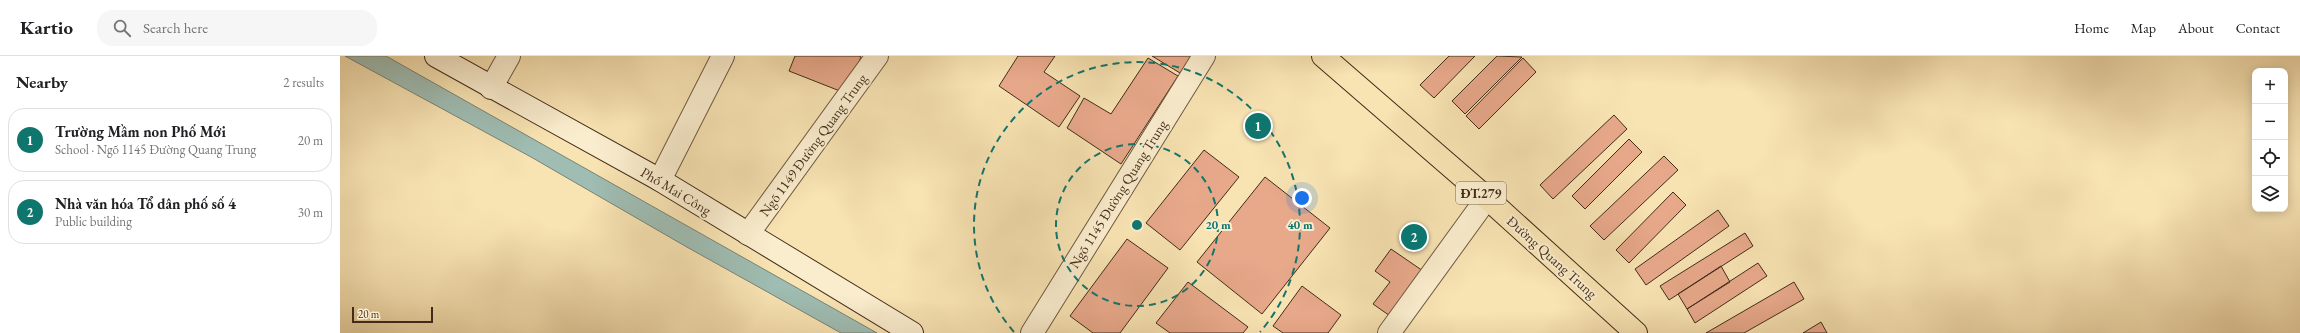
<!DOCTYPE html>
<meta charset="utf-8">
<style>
:root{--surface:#fff;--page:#f6f6f6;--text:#202124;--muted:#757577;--line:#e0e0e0;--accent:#0f766e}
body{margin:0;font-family:"EB Garamond",serif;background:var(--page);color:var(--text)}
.controls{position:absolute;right:12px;top:12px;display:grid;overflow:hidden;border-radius:8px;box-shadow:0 2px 10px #0003}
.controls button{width:36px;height:36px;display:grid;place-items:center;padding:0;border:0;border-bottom:1px solid var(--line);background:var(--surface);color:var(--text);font:20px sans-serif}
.scale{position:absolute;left:12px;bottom:10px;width:81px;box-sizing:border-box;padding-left:4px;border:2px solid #422c19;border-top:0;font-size:11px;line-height:14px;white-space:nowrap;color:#422c19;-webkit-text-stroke:3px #faedce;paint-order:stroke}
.you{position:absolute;left:962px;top:142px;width:14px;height:14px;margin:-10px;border:3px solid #fff;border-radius:50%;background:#1a73e8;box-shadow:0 0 0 6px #1a73e833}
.badge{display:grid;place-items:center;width:26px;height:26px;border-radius:50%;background:var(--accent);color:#fff;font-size:13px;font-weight:700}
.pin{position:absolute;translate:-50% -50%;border:2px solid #fff;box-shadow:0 1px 4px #0006}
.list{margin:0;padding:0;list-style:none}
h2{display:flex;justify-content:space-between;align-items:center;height:52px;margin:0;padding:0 16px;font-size:17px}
h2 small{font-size:13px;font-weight:400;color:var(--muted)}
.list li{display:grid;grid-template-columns:26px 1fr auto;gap:12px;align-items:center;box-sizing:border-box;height:64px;margin:0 8px 8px;padding:0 8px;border:1px solid var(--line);border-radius:16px}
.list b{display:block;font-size:15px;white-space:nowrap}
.list p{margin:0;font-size:13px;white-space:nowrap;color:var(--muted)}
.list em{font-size:13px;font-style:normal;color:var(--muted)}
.icon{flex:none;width:22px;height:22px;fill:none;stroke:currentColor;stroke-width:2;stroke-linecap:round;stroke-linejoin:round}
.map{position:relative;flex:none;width:1960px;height:277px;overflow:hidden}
header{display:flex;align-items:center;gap:24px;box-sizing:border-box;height:56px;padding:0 20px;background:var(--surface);border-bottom:1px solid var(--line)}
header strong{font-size:19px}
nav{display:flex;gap:22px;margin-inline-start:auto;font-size:14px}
.search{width:280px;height:36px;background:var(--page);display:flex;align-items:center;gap:10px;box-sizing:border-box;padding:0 14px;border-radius:16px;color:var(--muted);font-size:15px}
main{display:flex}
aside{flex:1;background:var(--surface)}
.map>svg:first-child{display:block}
.water{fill:#9fbdb3;stroke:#7a8375}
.building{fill:#e8a98b;stroke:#422c19}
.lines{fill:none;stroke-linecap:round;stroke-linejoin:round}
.street-casing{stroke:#705a40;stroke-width:24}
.secondary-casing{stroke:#422c19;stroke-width:24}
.primary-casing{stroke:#422c19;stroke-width:24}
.street{stroke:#faedce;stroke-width:22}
.secondary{stroke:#faedce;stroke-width:22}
.primary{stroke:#f8e3b3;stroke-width:22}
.ring{fill:none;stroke:#0f766e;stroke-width:2;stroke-dasharray:7 5}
.labels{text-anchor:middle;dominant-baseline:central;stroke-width:4;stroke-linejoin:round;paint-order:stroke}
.shield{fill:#faedce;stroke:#79664f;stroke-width:1}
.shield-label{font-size:13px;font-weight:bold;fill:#422c19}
.street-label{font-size:14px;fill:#422c19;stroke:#faedce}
.centre{fill:#0f766e;stroke:#faedce;stroke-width:2}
.ring-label{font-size:12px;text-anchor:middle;font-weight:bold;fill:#0f766e;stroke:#faedce;stroke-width:4;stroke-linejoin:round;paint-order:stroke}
</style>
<header>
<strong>Kartio</strong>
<div class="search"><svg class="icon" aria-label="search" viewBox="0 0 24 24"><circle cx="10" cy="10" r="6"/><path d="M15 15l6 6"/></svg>Search here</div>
<nav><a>Home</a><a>Map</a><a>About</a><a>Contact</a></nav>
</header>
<main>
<aside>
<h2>Nearby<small>2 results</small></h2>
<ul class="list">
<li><span class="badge">1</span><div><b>Trường Mầm non Phố Mới</b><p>School · Ngõ 1145 Đường Quang Trung</p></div><em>20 m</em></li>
<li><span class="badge">2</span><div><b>Nhà văn hóa Tổ dân phố số 4</b><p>Public building</p></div><em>30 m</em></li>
</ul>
</aside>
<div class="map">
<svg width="1960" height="277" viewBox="0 0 1960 277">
<rect width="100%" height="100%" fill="#f8e3b3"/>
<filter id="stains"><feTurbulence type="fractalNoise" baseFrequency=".005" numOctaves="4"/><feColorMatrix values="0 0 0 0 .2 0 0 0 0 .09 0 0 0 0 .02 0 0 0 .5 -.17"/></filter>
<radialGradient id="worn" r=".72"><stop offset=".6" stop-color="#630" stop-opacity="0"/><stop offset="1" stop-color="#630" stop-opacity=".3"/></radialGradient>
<!-- water -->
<path class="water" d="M5,0H46L537,277H501L345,190L191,101Z"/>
<!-- building -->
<path class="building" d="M455,0H519L521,1L505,37L449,15Z
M678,0H715L704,16L740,40L719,71L659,30Z
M812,0H852L840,17Z
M1109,0H1135L1094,42L1080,29Z
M1157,0L1182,1L1125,58L1112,45Z
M808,2L838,20L781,108L727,72L744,42L771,58Z
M1183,2L1196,16L1139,73L1126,60Z
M1274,59L1287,73L1213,143L1200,129Z
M1289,83L1302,96L1245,153L1232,140Z
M864,94L899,121L840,194L806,167Z
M1324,100L1338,114L1264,184L1250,170Z
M925,121L990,172L922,258L857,206Z
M1333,136L1346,149L1289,207L1276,194Z
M1378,154L1389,170L1306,229L1295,213Z
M1405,177L1413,190L1329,244L1320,230Z
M787,183L828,212L780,277H753L730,260Z
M1051,193L1086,217L1053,262L1033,248L1050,226L1035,215Z
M1418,207L1427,220L1355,267L1347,253Z
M1381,210L1390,226L1347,253L1338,238Z
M848,226L908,271L903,277H830L816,267Z
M1454,226L1464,243L1404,277H1366Z
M962,230L1001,259L988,277H943L933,270Z
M1481,266L1487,277H1463Z"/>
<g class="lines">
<!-- street casing -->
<g class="street-casing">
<path id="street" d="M151,32L169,0
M320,124L383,0
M408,178L537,0
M692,277L864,0
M1049,277L1147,142"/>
</g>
<!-- secondary casing -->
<g class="secondary-casing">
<path id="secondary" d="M96,0L320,124L572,277"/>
</g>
<!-- primary casing -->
<g class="primary-casing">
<path id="primary" d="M983,0L1147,142L1296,277"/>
</g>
<!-- street -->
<use href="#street" class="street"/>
<!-- secondary -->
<use href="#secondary" class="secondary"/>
<!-- primary -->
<use href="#primary" class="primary"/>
</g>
<!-- distance rings -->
<g class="ring">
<circle cx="797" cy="169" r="81"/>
<path d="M674 276A163 163 0 1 1 920 276"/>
</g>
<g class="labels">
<!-- shield labels -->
<rect class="shield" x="1116" y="126" width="50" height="22" rx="3"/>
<g class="shield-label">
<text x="1141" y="137">ĐT.279</text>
</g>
<!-- street labels -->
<g class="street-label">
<text transform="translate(473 89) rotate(-54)">Ngõ 1149 Đường Quang Trung</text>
<text transform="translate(336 135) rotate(31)">Phố Mai Công</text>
<text transform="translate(778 138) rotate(-58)">Ngõ 1145 Đường Quang Trung</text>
<text transform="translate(1212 201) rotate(42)">Đường Quang Trung</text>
</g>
</g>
<circle cx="797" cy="169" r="6" class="centre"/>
<g class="ring-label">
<text x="878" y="173">20 m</text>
<text x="960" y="173">40 m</text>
</g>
<rect width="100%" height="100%" filter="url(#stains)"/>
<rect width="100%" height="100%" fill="url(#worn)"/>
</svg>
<div class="controls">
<button>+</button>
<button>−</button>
<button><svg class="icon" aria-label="locate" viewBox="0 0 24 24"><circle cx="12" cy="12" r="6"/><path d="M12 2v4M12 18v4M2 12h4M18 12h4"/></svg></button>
<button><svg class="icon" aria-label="layers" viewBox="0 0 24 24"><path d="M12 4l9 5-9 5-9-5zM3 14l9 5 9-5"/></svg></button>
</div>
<div class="scale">20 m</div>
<div class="you"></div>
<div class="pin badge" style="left:918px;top:70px">1</div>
<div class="pin badge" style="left:1074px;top:181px">2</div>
</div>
</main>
